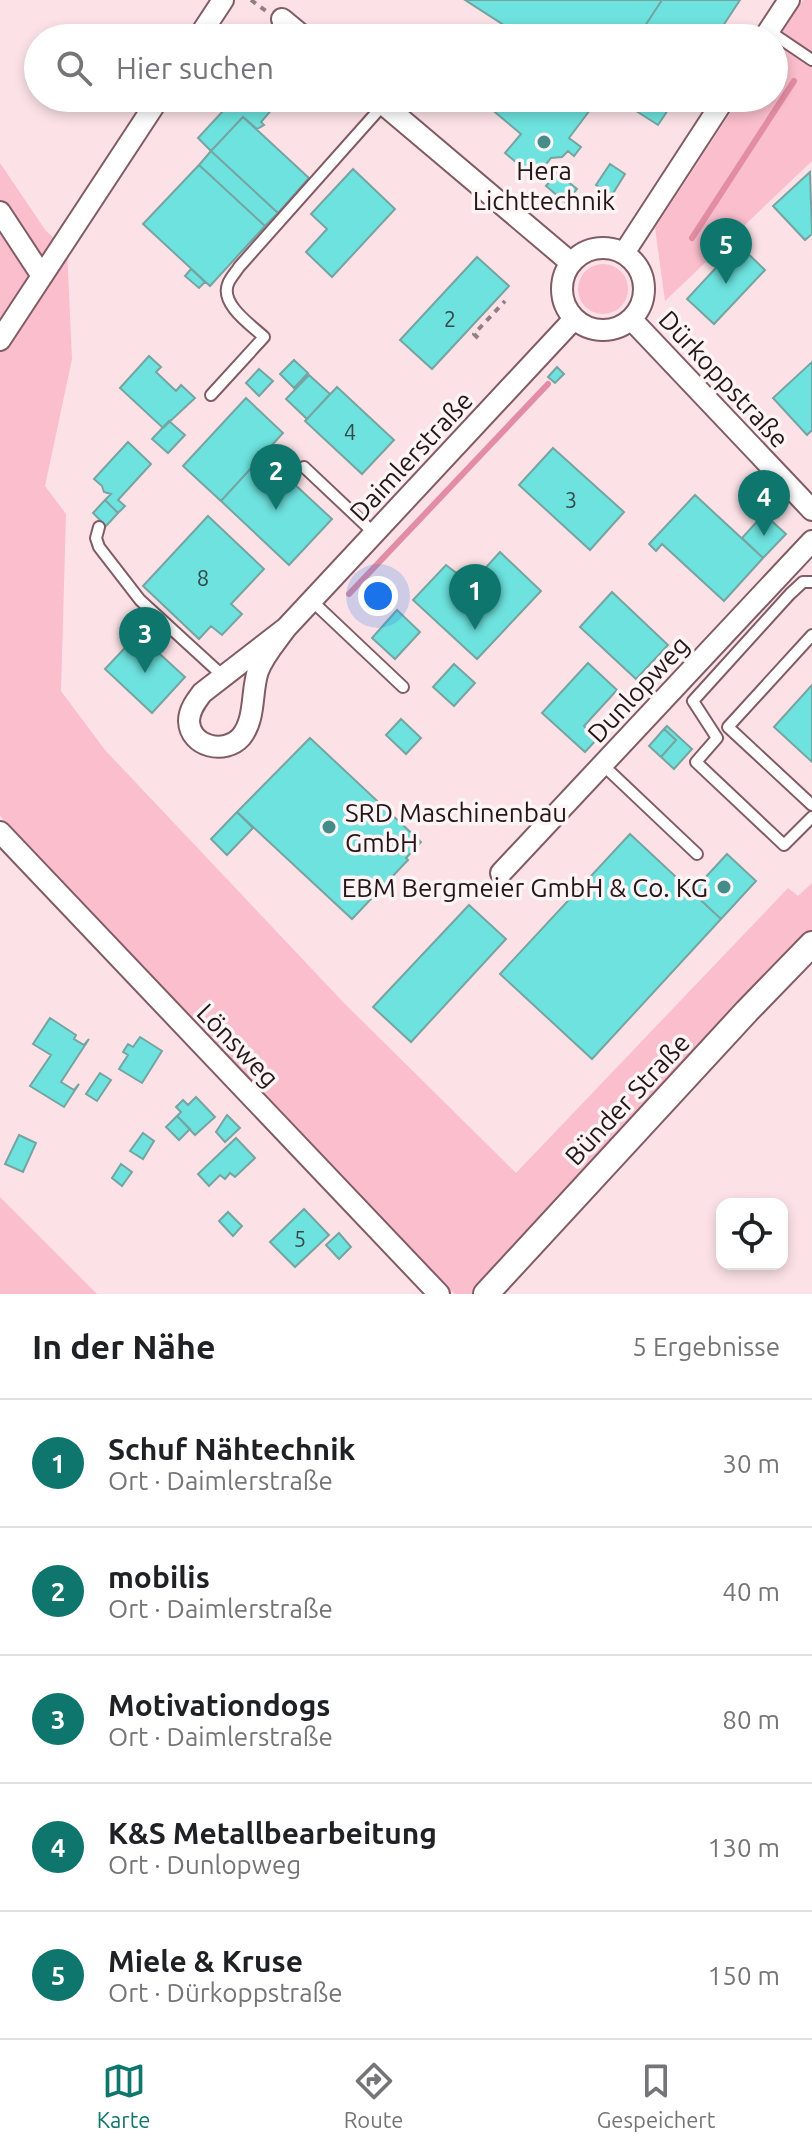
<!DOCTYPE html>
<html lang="de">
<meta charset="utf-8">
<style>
:root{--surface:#fff;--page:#f6f6f6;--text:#202124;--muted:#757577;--line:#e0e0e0;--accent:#0f766e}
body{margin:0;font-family:Ubuntu,sans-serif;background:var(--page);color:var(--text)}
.controls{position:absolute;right:24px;bottom:24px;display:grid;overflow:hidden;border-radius:16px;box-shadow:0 4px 12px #0003}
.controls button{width:72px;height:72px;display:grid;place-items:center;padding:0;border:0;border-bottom:2px solid var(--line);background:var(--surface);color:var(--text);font:40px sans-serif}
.you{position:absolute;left:378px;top:596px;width:28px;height:28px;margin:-20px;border:6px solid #fff;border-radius:50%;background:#1a73e8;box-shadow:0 0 0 12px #1a73e833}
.badge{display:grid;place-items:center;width:52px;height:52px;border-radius:50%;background:var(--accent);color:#fff;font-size:26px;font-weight:700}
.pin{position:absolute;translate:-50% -66px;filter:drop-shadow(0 2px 4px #0008)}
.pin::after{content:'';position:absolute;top:42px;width:28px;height:24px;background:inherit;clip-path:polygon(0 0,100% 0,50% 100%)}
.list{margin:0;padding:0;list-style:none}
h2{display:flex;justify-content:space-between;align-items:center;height:104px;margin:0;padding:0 32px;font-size:34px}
h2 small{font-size:26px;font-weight:400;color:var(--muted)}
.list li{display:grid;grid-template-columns:52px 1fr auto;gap:24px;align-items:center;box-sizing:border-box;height:128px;padding:0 32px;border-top:2px solid var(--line)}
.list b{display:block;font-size:30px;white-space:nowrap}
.list p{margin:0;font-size:26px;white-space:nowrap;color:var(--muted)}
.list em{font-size:26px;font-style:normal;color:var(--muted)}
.icon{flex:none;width:44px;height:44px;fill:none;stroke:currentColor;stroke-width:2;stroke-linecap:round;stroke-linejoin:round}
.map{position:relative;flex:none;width:812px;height:1294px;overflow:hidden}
.search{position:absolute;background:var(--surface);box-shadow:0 4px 12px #0003;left:24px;right:24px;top:24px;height:88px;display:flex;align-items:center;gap:20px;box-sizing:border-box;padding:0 28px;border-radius:44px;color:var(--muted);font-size:30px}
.sheet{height:744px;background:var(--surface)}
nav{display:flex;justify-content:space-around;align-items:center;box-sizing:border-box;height:112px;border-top:2px solid var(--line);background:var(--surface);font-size:22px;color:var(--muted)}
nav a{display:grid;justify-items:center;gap:4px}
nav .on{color:var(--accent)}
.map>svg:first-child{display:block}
.green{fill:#fabecc}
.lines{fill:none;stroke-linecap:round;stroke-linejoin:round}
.stream{stroke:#e28da3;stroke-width:6}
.building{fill:#6de2de;stroke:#75a4a1;stroke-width:2}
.service-casing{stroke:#815c65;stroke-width:14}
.minor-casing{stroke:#815c65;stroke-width:24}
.tertiary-casing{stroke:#815c65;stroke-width:28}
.path{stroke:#937e83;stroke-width:4;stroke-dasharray:6 6;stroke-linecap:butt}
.service{stroke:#fff;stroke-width:10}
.minor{stroke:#fff;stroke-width:20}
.tertiary{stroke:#fff;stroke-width:24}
.poi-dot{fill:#448b89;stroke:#fdf4f6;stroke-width:3}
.labels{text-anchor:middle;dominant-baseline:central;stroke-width:7;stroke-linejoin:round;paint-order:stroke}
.number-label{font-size:22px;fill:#37494b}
.poi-label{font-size:26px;fill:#25161a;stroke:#fdf4f6}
.street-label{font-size:26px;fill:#25161a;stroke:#fdf4f6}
</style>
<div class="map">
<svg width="812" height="1294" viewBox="0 0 812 1294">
<rect width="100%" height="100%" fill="#fce2e7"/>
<!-- green -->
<path class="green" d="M803,0H812V161L665,301L655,228L740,98H774V45Z
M0,163L46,231L67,250L72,359L45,486L66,514L61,691L105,750L344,1003L516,1173L788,888L798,896L812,883V933L472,1294H455L427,1267L0,816Z
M578 289a25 25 0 1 1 50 0a25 25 0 1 1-50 0Z
M0,1197L97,1294H0Z"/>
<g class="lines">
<!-- stream -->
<path class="stream" d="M692,238L794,81
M349,594L548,384"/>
</g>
<!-- building -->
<path class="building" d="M465,0H662L637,38H524Z
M662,0H740L715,38H637Z
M235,98H286L276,109L277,111L273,108L261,122L264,125L257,129L243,117L211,151L198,138Z
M478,98H538L546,105L552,98H599L569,138L581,147L574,156L568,151L562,157L551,158L535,178L505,153L521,134Z
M616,98H676L658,125Z
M243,117L309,178L278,213L211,151Z
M211,151L278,213L265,226L199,165Z
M610,164L625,174L612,195L596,185Z
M199,165L265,226L210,286L143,224Z
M353,169L395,209L332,277L306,252L327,229L311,214Z
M810,172L812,234L805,240L773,206Z
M557,173L577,189L566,203L546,186Z
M738,244L765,270L714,324L687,299Z
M477,257L509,286L432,369L400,340Z
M191,269L205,282L199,288L185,276Z
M149,356L161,367L156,372L176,391L181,385L195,398L163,428L120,388Z
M294,360L308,373L294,388L280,374Z
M812,362V430L807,435L773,398Z
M557,367L564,374L555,383L548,377Z
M259,369L273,381L259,396L246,383Z
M309,375L330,394L307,419L286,399Z
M337,387L394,440L362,474L305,421Z
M246,398L283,433L221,501L183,466Z
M169,421L185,435L168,453L152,439Z
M128,442L151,464L118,500L125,506L118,513L105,500L111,494L104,492L102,486L94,479Z
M553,448L624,512L590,550L519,485Z
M263,455L332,519L289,565L221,501Z
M695,495L763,558L724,601L662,544L656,551L649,544Z
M105,500L118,513L106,526L93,513Z
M764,514L786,534L763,558L742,538Z
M208,516L264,569L231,604L242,614L222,635L211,626L199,639L143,586Z
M500,552L541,591L477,659L413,600L446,565L464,579L469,586Z
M612,592L668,645L636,679L580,627Z
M397,610L420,632L395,659L372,638Z
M138,634L185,677L152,713L105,669Z
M588,663L617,690L584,726L597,739L585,752L542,713Z
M454,664L475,683L454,706L433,687Z
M812,685V762L774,727Z
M401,719L421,738L406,754L386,735Z
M667,726L692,749L674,769L661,757L676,740L664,729Z
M664,729L676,740L661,757L649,746Z
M310,738L421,842L406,858L408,860L352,919L237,812Z
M237,812L253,828L227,855L211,839Z
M630,834L721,919L592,1059L500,974Z
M727,854L756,881L721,919L692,892Z
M469,905L506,939L411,1042L373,1007Z
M50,1018L76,1035L74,1039L84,1045L89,1039L61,1082L74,1090L79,1084L64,1107L30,1086L51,1055L33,1044Z
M140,1037L162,1051L142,1083L119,1069L128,1055L123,1052L128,1044L133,1047Z
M100,1073L111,1080L97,1101L86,1094Z
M196,1097L215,1117L195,1135L177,1116L181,1112L176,1107L183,1100L188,1105Z
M227,1115L240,1128L225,1142L216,1132Z
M177,1116L190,1129L179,1140L166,1127Z
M143,1133L154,1141L143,1159L130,1151Z
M19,1135L36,1143L23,1172L5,1164Z
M236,1138L255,1158L235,1177L230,1173L225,1179L220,1175L209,1186L198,1174Z
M121,1164L132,1172L122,1186L112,1178Z
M304,1209L329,1235L295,1267L270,1242Z
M228,1212L242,1226L233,1236L219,1221Z
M339,1233L351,1247L339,1259L326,1245Z"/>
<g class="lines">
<!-- service casing -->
<g class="service-casing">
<path id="service" d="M769,31L812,60
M211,395L264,337C251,325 220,304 228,284C230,278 236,272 239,267L384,104
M304,467L375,534
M99,527L96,538L99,547L140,600L223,676
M812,582H803L790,594L693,701L717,738L696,762L784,845L812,817
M312,601L403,687
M812,635L728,727L812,805
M603,765L697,854"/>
</g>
<!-- minor casing -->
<g class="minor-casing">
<path id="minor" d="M282,19L305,38
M198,38L223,0
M764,38L789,0
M376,98L570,262
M0,212L42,276
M562 289a41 41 0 1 1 82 0a41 41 0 1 1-82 0Z
M624,253L725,98
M631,319L812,510
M0,340L159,98
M286,628C276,642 264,655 258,671C251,691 256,719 241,737C225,755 190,747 189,721C189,710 196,701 202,693L286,628L574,319
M0,832L439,1294
M501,873L812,541"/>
</g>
<!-- tertiary casing -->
<g class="tertiary-casing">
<path id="tertiary" d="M486,1294L747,1011L812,944"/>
</g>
<!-- path -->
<path class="path" d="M251,0L266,11
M478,338L474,334L505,301"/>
<!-- service -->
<use href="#service" class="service"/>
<!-- minor -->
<use href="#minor" class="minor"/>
<!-- tertiary -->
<use href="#tertiary" class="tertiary"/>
</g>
<!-- markers -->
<g class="poi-dot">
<circle cx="544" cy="142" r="8"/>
<circle cx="329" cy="827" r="8"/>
<circle cx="724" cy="887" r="8"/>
</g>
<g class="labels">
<!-- number labels -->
<g class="number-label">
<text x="450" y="318">2</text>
<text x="350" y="431">4</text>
<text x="571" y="499">3</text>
<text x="203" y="577">8</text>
<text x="300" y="1238">5</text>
</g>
<!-- poi labels -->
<g class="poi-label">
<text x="544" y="170">Hera<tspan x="544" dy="30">Lichttechnik</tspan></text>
<text x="345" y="812" text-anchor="start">SRD Maschinenbau<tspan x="345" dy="30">GmbH</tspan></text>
<text x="708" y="887" text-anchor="end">EBM Bergmeier GmbH &amp; Co. KG</text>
</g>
<!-- street labels -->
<g class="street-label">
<text transform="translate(724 379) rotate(47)">Dürkoppstraße</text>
<text transform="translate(411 456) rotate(-47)">Daimlerstraße</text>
<text transform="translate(638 689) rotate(-47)">Dunlopweg</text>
<text transform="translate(238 1045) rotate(46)">Lönsweg</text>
<text transform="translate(627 1099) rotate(-47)">Bünder Straße</text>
</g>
</g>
</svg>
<div class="controls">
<button><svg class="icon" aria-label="locate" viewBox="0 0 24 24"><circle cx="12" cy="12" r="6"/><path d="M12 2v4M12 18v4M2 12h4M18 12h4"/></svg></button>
</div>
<div class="you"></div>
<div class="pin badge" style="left:475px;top:630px">1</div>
<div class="pin badge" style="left:276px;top:510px">2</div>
<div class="pin badge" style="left:145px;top:673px">3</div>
<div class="pin badge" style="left:764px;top:536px">4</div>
<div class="pin badge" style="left:726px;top:284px">5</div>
<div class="search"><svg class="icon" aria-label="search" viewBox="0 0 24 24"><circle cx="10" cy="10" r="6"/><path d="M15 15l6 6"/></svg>Hier suchen</div>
</div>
<section class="sheet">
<h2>In der Nähe<small>5 Ergebnisse</small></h2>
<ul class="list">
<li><span class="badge">1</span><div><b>Schuf Nähtechnik</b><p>Ort · Daimlerstraße</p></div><em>30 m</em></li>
<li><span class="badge">2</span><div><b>mobilis</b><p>Ort · Daimlerstraße</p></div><em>40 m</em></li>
<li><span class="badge">3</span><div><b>Motivationdogs</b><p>Ort · Daimlerstraße</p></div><em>80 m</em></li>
<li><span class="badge">4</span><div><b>K&amp;S Metallbearbeitung</b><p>Ort · Dunlopweg</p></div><em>130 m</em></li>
<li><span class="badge">5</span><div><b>Miele &amp; Kruse</b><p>Ort · Dürkoppstraße</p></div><em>150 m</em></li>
</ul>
</section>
<nav>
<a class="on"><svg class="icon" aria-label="map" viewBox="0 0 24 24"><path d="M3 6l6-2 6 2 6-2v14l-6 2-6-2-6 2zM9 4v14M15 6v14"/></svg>Karte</a>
<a><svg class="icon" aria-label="directions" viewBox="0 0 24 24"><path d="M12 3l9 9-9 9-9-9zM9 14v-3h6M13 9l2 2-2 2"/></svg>Route</a>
<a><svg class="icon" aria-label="saved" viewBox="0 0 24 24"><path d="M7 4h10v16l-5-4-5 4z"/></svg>Gespeichert</a>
</nav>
